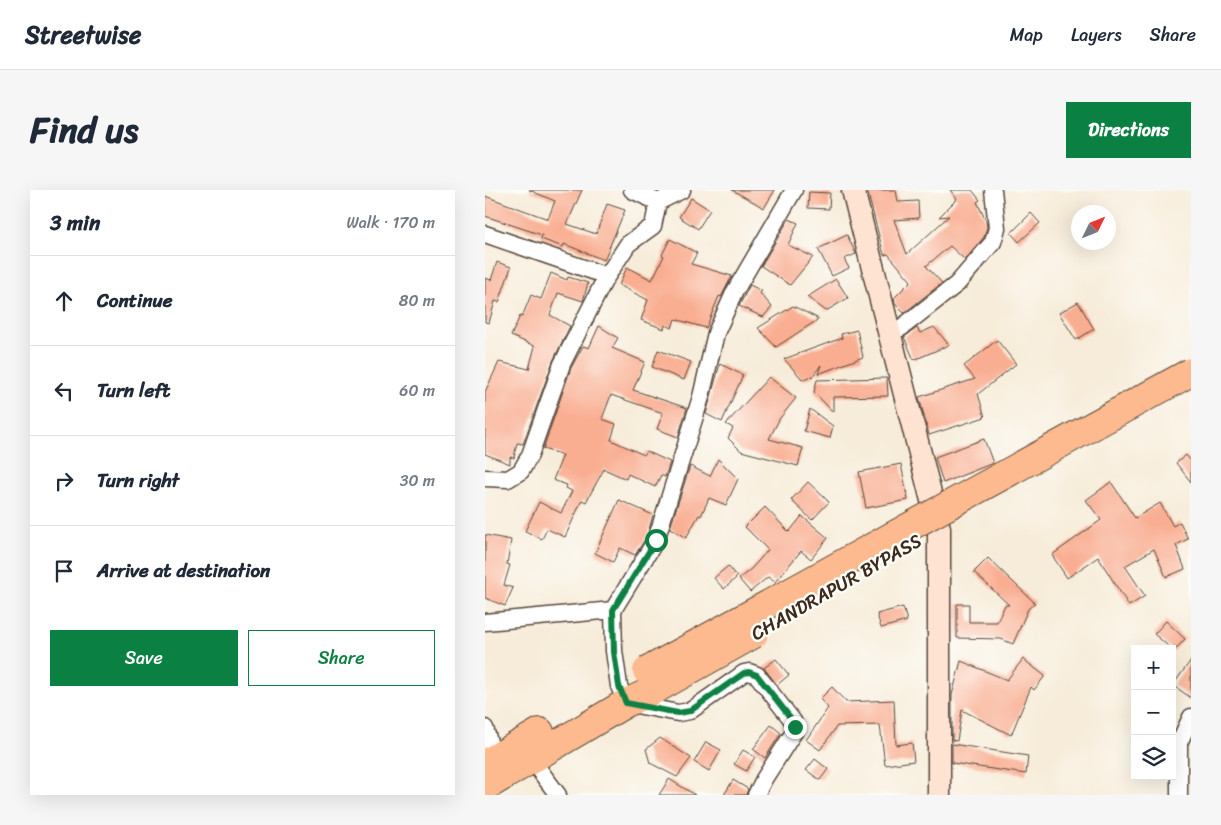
<!DOCTYPE html>
<meta charset="utf-8">
<style>
:root{--surface:#fff;--page:#f6f6f7;--text:#1f2937;--muted:#747a83;--line:#e0e1e3;--accent:#0b8043}
body{margin:0;font-family:Sriracha,sans-serif;background:var(--page);color:var(--text)}
.controls{position:absolute;right:15px;bottom:15px;display:grid;overflow:hidden;border-radius:0px;box-shadow:0 5px 20px #0002}
.controls button{width:45px;height:45px;display:grid;place-items:center;padding:0;border:0;border-bottom:1px solid var(--line);background:var(--surface);color:var(--text);font:25px sans-serif}
.compass{position:absolute;left:586px;top:15px;width:45px;height:45px;border-radius:50%;background:var(--surface);box-shadow:0 5px 20px #0002;rotate:47deg}
.stop{position:absolute;width:15px;height:15px;margin:-11px;border:4px solid #0b8043;border-radius:50%;background:#fff}
.stop.end{background:#0b8043;border-color:#fff;box-shadow:0 1px 5px #0008}
.list{margin:0;padding:0;list-style:none}
h2{display:flex;justify-content:space-between;align-items:center;height:65px;margin:0;padding:0 20px;font-size:21px}
h2 small{font-size:16px;font-weight:400;color:var(--muted)}
.list li{display:grid;grid-template-columns:32px 1fr auto;gap:15px;align-items:center;box-sizing:border-box;height:90px;padding:0 20px;border-top:1px solid var(--line)}
.list b{display:block;font-size:19px;white-space:nowrap}
.list em{font-size:16px;font-style:normal;color:var(--muted)}
.actions{display:flex;gap:10px;padding:15px 20px}
.actions a{flex:1;padding:11px 0;border:1px solid var(--accent);border-radius:0px;text-align:center;font-size:18px;color:var(--accent)}
.actions .main{background:var(--accent);color:#fff}
.icon{flex:none;width:28px;height:28px;fill:none;stroke:currentColor;stroke-width:2;stroke-linecap:round;stroke-linejoin:round}
.map{position:relative;flex:none;width:706px;height:605px;overflow:hidden;border-radius:0px}
header{display:flex;align-items:center;gap:30px;box-sizing:border-box;height:70px;padding:0 25px;background:var(--surface);border-bottom:1px solid var(--line)}
header strong{font-size:24px}
nav{display:flex;gap:28px;margin-inline-start:auto;font-size:18px}
.intro{display:flex;align-items:center;justify-content:space-between;box-sizing:border-box;height:120px;padding:0 30px}
h1{margin:0;font-size:35px}
.button{padding:12px 22px;border-radius:0px;background:var(--accent);color:#fff;font-size:18px;font-weight:700}
main{display:flex;gap:30px;padding:0 30px}
aside{flex:1;background:var(--surface);border-radius:0px;box-shadow:0 5px 20px #0002}
.map>svg:first-child{display:block}
.building{fill:#f9ad91}
.lines{fill:none;stroke-linecap:round;stroke-linejoin:round}
.street-casing{stroke:#57473a;stroke-width:19}
.secondary-casing{stroke:#57473a;stroke-width:25}
.highway-casing{stroke:#57473a;stroke-width:30}
.street{stroke:#fff;stroke-width:16}
.secondary{stroke:#fee3d2;stroke-width:22}
.highway{stroke:#fcba8e;stroke-width:28}
.highway-bridge-casing{stroke:#57473a;stroke-width:30;stroke-linecap:butt}
.highway-bridge{stroke:#fcba8e;stroke-width:28}
.route{stroke:#0b8043;stroke-width:6}
.labels{text-anchor:middle;dominant-baseline:central;stroke-width:5;stroke-linejoin:round;paint-order:stroke}
.street-label{font-size:19px;fill:#3b2a1e;stroke:#fdfcf7}
</style>
<header>
<strong>Streetwise</strong>
<nav><a>Map</a><a>Layers</a><a>Share</a></nav>
</header>
<div class="intro"><h1>Find us</h1><a class="button">Directions</a></div>
<main>
<aside>
<h2>3 min<small>Walk · 170 m</small></h2>
<ul class="list">
<li><svg class="icon" aria-label="ahead" viewBox="0 0 24 24"><path d="M12 20V5M6 11l6-6 6 6"/></svg><div><b>Continue</b></div><em>80 m</em></li>
<li><svg class="icon" aria-label="left" viewBox="0 0 24 24"><path d="M17 20v-9H6M10 6l-5 5 5 5"/></svg><div><b>Turn left</b></div><em>60 m</em></li>
<li><svg class="icon" aria-label="right" viewBox="0 0 24 24"><path d="M7 20v-9h11M14 6l5 5-5 5"/></svg><div><b>Turn right</b></div><em>30 m</em></li>
<li><svg class="icon" aria-label="arrive" viewBox="0 0 24 24"><path d="M6 21V4h12l-3 4 3 4H6"/></svg><div><b>Arrive at destination</b></div></li>
</ul>
<div class="actions"><a class="main">Save</a><a>Share</a></div>
</aside>
<div class="map">
<svg width="706" height="605" viewBox="0 0 706 605">
<rect width="100%" height="100%" fill="#fdfcf7"/>
<filter id="ink" filterUnits="userSpaceOnUse"><feTurbulence type="fractalNoise" baseFrequency=".02" numOctaves="2"/><feDisplacementMap in="SourceGraphic" scale="10" xChannelSelector="R" yChannelSelector="G"/><feConvolveMatrix kernelMatrix="1 2 1 2 8 2 1 2 1" color-interpolation-filters="sRGB"/></filter>
<filter id="wash" filterUnits="userSpaceOnUse"><feTurbulence type="fractalNoise" baseFrequency=".0096" numOctaves="4" result="noise"/><feDisplacementMap in="SourceGraphic" scale="20" xChannelSelector="R" yChannelSelector="G"/><feGaussianBlur stdDeviation="1.12" result="paint"/><feColorMatrix in="noise" values="0 0 0 0 0 0 0 0 0 0 0 0 0 0 0 0 0 1.4 0 .05"/><feComposite in="paint" operator="in"/></filter>
<g filter="url(#wash)">
<rect width="100%" height="100%" fill="#f7ecd9"/>
<g id="blocks">
<!-- building -->
<path class="building" d="M44,0H97L82,34L111,44L122,14L140,20L119,70L79,54L78,57L56,49L57,45L0,26V6L63,29L70,11Z
M247,0H290L279,18Z
M382,0H411L413,12L433,11L434,28L409,30L422,64L464,26L454,27L472,9L465,0H487L495,10L492,12L501,31L502,37L499,47L480,70L465,56L441,76L457,93L419,123L410,114L409,108L426,91L403,64L399,65Z
M324,2L345,3L344,19L323,18Z
M206,8L225,20L213,39L194,27Z
M546,23L555,33L534,52L526,43Z
M304,29L313,33L303,55L328,67L305,95L276,76Z
M362,45L371,64L359,69L364,78L347,86L333,59Z
M185,49L212,63L206,74L247,86L236,107L234,106L221,138L190,129L187,138L180,135L179,139L156,130L163,110L134,95L142,77L167,90L179,66L177,65Z
M12,72L26,77L14,112L10,111L4,133L0,132V88L6,90Z
M66,83L82,90L83,87L103,93L98,111L73,103L65,125L85,136L68,171L38,254L32,253L29,268L25,267V274L0,264V202L14,172L44,179L50,156L26,146L35,126L37,127L46,105L56,109Z
M351,89L363,108L341,121L322,107Z
M265,95L277,101L275,103L287,117L278,127L254,116Z
M593,112L609,139L591,150L574,123Z
M308,116L334,129L291,157L273,138Z
M114,136L133,148L127,158L160,172L148,200L202,218L193,247L172,239L178,223L126,205L117,229L131,234L126,250L159,265L161,261L185,272L180,287L176,285L170,297L143,284L141,289L119,279L101,312L97,310L80,347L62,339L57,349L40,341L54,312L76,323L87,301L81,298L82,295L68,290L78,265L58,259L86,178L98,156L104,158Z
M449,137L464,155L429,170L419,147L432,138L435,143Z
M372,140L378,167L333,184L336,175L327,187L318,190L299,169L357,148L356,144Z
M512,150L531,174L493,204L500,227L444,245L434,207L490,189L479,176Z
M173,160L206,172L199,190L167,177Z
M235,174L258,185L237,232L221,224Z
M284,187L311,208L295,228L284,249L318,258L313,276L256,261L243,248L248,238L241,234Z
M402,188L403,206L348,207V222L329,202L332,190Z
M325,219L348,236L345,248L319,241Z
M499,249L508,273L458,293L450,267Z
M701,265L706,271V292L691,273Z
M233,269L253,289L241,315L224,308L216,326L214,325L201,348L185,338L205,276L225,286Z
M416,274L423,310L381,318L374,282Z
M323,292L344,312L327,330L306,310Z
M626,292L650,328L675,313L688,336L695,332L703,349L691,355L700,379L681,387L669,359L640,376L660,406L644,416L613,367L582,388L567,365L616,330L601,310Z
M134,310L168,325L162,346L150,365L135,358L128,372L110,363Z
M280,317L304,342L317,326L343,348L326,369L316,361L290,392L283,387L265,402L254,389L267,378L283,360L260,337Z
M0,345L26,350L22,374L25,375L19,395L28,398L20,416L0,408Z
M503,368L550,413L543,419L528,454L516,449L472,448V414H484V432H512L520,415H524L489,382Z
M243,376L252,387L239,399L229,388Z
M418,417L422,431L396,438L392,424Z
M681,431L700,449L689,461L669,444Z
M291,469L304,485L292,495L279,478Z
M538,469L560,486L549,500L546,497L526,545L477,520L472,551L467,550V505L476,471L522,490Z
M706,470V508L688,495Z
M347,497L361,512L409,510L411,555L427,553L429,571L400,575L395,535L352,536L335,560L321,550L343,518L335,509Z
M286,535L296,543L280,568L268,559Z
M175,548L206,568L192,587L165,573L161,559Z
M221,552L236,560L224,581L209,572Z
M467,554L543,566L541,584L467,573Z
M258,560L270,567L261,581L249,574Z
M330,569L343,579L335,590L321,580Z
M184,589L210,605H174Z
M248,590L263,599L261,605H239Z"/>
</g>
</g>
<g filter="url(#ink)">
<use href="#blocks" fill-opacity="0" stroke="#57473a" stroke-width="1"/>
<g class="lines">
<!-- street casing -->
<g class="street-casing">
<path id="street" d="M147,0L173,12
M0,44L122,86
M404,142L416,138L472,94L508,52L512,38L508,0
M0,288L23,289L36,281L45,265L77,174L120,89L143,54L168,36L173,12L197,0
M0,432L128,420
M0,538L9,569
M46,569L73,605
M271,605L279,589L309,542L310,537L308,531L272,485L264,482L259,483L205,521L193,523L141,513L134,496L129,461L128,420L171,350L216,207L231,143L250,101L309,0
M694,605V553L706,527"/>
</g>
<!-- secondary casing -->
<g class="secondary-casing">
<path id="secondary" d="M368,0L454,338V605"/>
</g>
<!-- highway casing -->
<g class="highway-casing">
<path id="highway" d="M0,574L55,542
M0,597L141,513L171,499"/>
</g>
<!-- street -->
<use href="#street" class="street"/>
<!-- secondary -->
<use href="#secondary" class="secondary"/>
<!-- highway -->
<use href="#highway" class="highway"/>
<!-- highway-bridge casing -->
<g class="highway-bridge-casing">
<path id="highway-bridge" d="M162,481L706,182
M171,499L269,444"/>
</g>
<!-- highway-bridge -->
<use href="#highway-bridge" class="highway-bridge"/>
</g>
</g>
<g class="lines" filter="url(#ink)">
<!-- route -->
<path class="route" d="M171,350L128,420L129,462L134,496L141,513L193,523L205,521L259,483L264,482L272,485L308,531L310,537"/>
</g>
<g class="labels">
<!-- street labels -->
<g class="street-label">
<text transform="translate(351 397) rotate(-30)">CHANDRAPUR BYPASS</text>
</g>
</g>
</svg>
<div class="controls">
<button>+</button>
<button>−</button>
<button><svg class="icon" aria-label="layers" viewBox="0 0 24 24"><path d="M12 4l9 5-9 5-9-5zM3 14l9 5 9-5"/></svg></button>
</div>
<svg class="compass" viewBox="-18 -18 36 36"><path d="M0-13l5 13h-10z" fill="#e53935"/><path d="M0 13l5-13h-10z" fill="#747a83"/></svg>
<div class="stop" style="left:171px;top:350px"></div>
<div class="stop end" style="left:310px;top:537px"></div>
</div>
</main>
